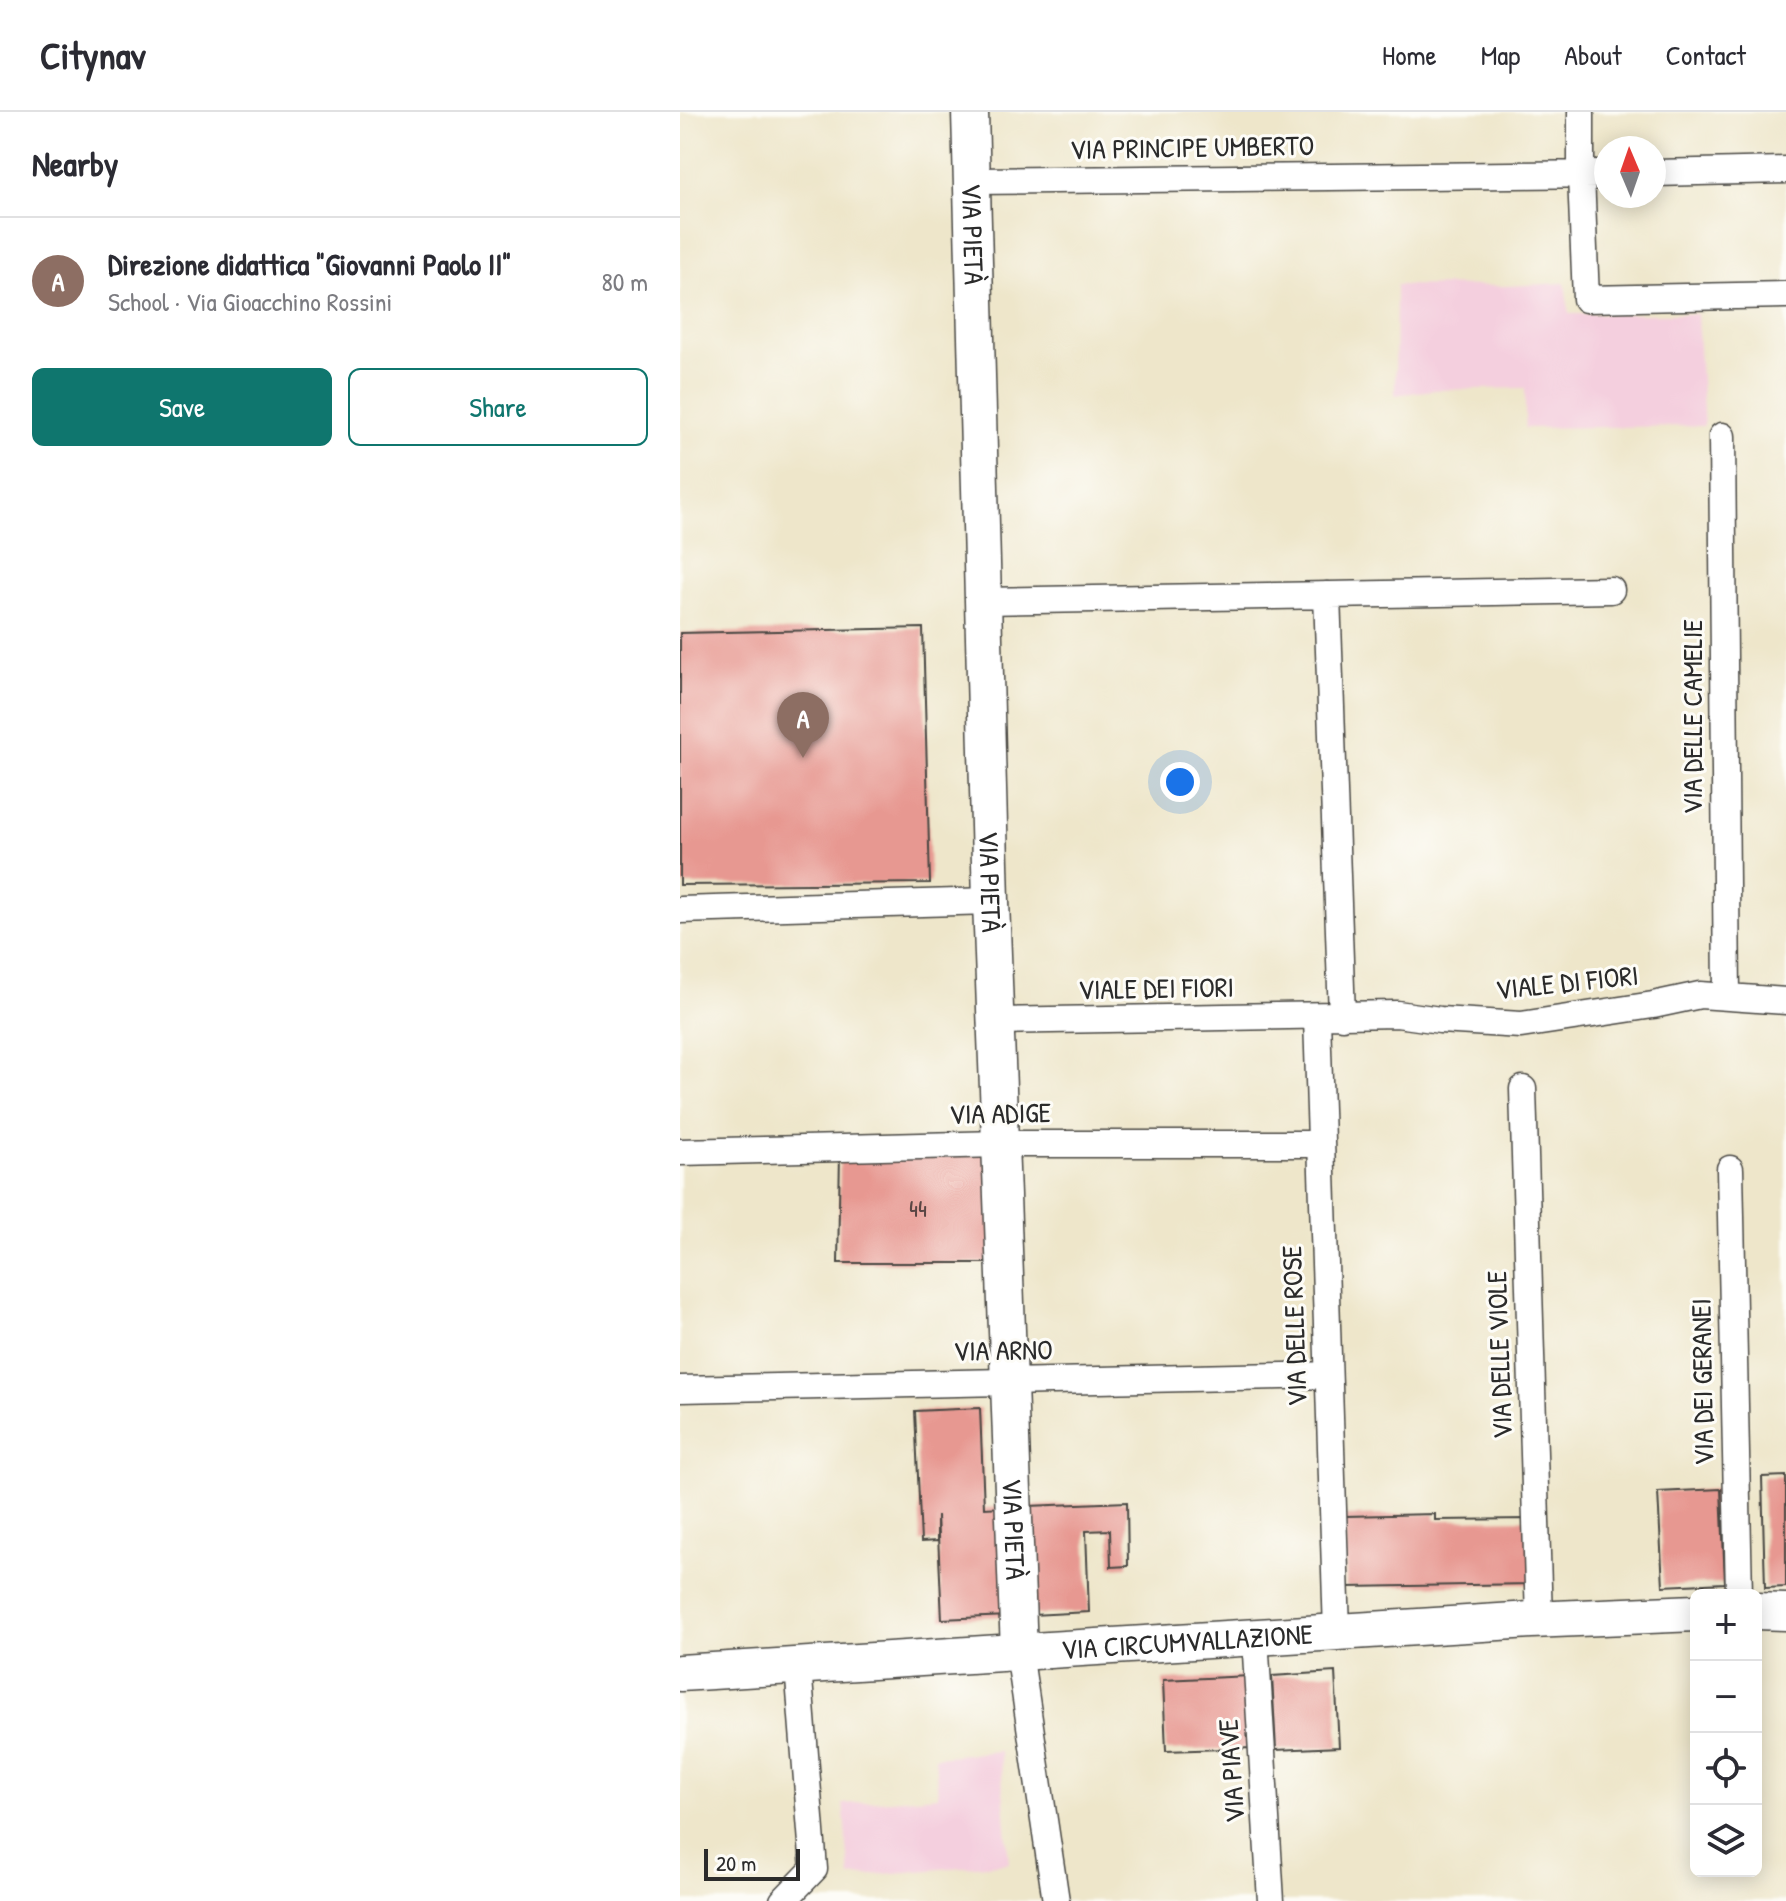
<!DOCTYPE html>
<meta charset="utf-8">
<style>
:root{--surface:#fff;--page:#f2f2f3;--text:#2b2b33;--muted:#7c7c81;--line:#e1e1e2;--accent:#0f766e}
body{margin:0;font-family:"Patrick Hand",sans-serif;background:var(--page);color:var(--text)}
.controls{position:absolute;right:24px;bottom:24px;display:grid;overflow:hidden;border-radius:12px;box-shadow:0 4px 20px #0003}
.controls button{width:72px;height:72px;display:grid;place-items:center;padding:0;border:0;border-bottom:2px solid var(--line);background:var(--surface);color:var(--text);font:40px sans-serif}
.compass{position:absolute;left:914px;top:24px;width:72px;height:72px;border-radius:50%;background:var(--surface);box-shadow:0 4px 20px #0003;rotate:358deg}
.scale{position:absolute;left:24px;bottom:20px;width:96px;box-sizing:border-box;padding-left:8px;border:4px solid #2b2b2b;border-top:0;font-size:22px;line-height:28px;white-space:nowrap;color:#2b2b2b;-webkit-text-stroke:6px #fdfcf7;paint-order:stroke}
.you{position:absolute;left:500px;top:670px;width:28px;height:28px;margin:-20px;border:6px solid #fff;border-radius:50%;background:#1a73e8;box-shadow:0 0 0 12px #1a73e833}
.badge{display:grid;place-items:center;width:52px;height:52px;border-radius:50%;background:var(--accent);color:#fff;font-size:26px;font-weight:700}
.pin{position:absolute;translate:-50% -66px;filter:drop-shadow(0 2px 4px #0008)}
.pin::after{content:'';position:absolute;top:42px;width:28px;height:24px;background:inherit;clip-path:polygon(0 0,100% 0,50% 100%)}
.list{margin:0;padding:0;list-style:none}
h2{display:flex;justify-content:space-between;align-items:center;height:104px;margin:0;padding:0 32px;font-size:34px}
h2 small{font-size:26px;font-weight:400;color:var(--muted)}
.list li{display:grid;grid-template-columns:52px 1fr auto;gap:24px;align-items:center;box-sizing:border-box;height:128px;padding:0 32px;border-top:2px solid var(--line)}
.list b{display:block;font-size:30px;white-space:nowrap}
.list p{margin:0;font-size:26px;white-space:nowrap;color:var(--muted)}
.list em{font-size:26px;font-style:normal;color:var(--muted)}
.actions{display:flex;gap:16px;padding:24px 32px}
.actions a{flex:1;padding:18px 0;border:2px solid var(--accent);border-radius:12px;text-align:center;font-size:28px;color:var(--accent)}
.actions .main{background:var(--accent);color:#fff}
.icon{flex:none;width:44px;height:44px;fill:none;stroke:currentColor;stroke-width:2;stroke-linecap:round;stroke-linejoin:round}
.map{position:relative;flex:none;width:1106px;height:1789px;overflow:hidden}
header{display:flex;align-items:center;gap:48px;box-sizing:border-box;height:112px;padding:0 40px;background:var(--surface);border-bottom:2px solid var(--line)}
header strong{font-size:38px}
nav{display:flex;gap:44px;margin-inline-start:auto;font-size:28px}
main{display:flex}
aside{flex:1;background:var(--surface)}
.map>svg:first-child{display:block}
.built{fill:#f4cfde}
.building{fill:#e79891}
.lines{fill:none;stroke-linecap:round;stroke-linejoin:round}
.street-casing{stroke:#484743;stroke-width:29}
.secondary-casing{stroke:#484743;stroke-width:39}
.street{stroke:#fff;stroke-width:26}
.secondary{stroke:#fff;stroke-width:36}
.labels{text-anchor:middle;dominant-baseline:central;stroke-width:6;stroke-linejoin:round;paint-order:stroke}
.number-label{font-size:24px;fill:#5a4644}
.street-label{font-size:28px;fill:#2b2b2b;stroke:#fdfcf7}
</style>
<header>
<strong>Citynav</strong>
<nav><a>Home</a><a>Map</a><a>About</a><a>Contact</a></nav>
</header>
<main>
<aside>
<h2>Nearby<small></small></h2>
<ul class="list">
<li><span class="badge" style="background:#8d6e63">A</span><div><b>Direzione didattica &quot;Giovanni Paolo II&quot;</b><p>School · Via Gioacchino Rossini</p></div><em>80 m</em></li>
</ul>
<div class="actions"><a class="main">Save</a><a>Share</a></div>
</aside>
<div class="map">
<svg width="1106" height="1789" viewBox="0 0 1106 1789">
<rect width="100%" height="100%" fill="#fdfcf7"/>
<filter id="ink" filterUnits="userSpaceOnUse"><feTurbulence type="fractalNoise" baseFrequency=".0125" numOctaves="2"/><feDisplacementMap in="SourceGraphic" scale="16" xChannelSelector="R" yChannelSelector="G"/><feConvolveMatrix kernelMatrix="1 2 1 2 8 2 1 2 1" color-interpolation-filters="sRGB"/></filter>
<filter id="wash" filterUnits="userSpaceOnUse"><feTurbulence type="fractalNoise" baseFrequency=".006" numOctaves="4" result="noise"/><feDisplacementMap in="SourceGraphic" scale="32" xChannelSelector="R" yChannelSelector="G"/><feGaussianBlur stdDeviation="1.8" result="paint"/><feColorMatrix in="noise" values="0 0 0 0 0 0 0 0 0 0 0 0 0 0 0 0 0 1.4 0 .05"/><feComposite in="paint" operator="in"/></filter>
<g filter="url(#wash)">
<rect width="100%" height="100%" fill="#eee6ca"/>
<!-- built -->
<path class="built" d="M885,171L889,202H1017L1024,314L845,316V276L754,278L715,283L716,173L827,174Z
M320,1639L329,1751L170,1765L163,1692L258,1684L255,1645Z"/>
<g id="blocks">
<!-- building -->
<path class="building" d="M243,516L250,771L0,773V521Z
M312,1037L320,1151H158L160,1041Z
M300,1296L304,1396L323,1395L327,1504L262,1507L257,1403V1429L241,1430L235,1299Z
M1106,1364V1475L1085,1476L1082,1365Z
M1041,1377L1045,1471L983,1474L978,1380Z
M447,1390L448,1454L431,1455L430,1418L406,1419L409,1500L352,1503L348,1394Z
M755,1402V1408L851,1407L852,1472L666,1475L665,1404Z
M655,1560L659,1635L596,1638L592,1564Z
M570,1564L573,1636L486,1639L483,1568Z"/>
</g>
</g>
<g filter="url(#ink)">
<use href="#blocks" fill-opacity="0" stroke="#484743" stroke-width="2"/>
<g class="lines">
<!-- street casing -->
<g class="street-casing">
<path id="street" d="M901,0V63L906,187L1106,183
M974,61L1106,58
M291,69L926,62
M1042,324L1047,884
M647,483L662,904
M303,489L931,478
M0,798L311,789
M637,906L657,1520
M316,909L717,902L760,908L841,913L973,893L1020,883L1106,889
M843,977L859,1508
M0,1040L320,1032H641
M1050,1057L1059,1483
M0,1277L648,1263
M575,1525L591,1789
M339,1540L376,1789
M103,1789L134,1757L118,1554"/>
</g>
<!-- secondary casing -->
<g class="secondary-casing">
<g id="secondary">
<path id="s1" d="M290,0L311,789L339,1540"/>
<path d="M1076,1499L1106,1500"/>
<path id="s2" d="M0,1561L851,1508L1016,1501"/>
</g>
</g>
<!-- street -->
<use href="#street" class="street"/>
<!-- secondary -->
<use href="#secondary" class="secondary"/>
</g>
</g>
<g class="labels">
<!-- number labels -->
<g class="number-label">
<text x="238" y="1096">44</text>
</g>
<!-- street labels -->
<g class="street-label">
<text transform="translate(512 35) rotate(-1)">VIA PRINCIPE UMBERTO</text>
<text stroke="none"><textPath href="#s1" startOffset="122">VIA PIETÀ</textPath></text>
<text transform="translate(1012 605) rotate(-90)">VIA DELLE CAMELIE</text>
<text stroke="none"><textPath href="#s1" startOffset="770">VIA PIETÀ</textPath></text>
<text transform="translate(887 870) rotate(-6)">VIALE DI FIORI</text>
<text transform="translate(476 876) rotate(-1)">VIALE DEI FIORI</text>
<text transform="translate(320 1001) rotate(-1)">VIA ADIGE</text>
<text transform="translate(614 1214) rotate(-92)">VIA DELLE ROSE</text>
<text transform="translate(323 1238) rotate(-1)">VIA ARNO</text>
<text transform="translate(819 1243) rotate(-92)">VIA DELLE VIOLE</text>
<text transform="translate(1022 1270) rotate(-91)">VIA DEI GERANEI</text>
<text stroke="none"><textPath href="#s1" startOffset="1418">VIA PIETÀ</textPath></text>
<text stroke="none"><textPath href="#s2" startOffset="508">VIA CIRCUMVALLAZIONE</textPath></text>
<text transform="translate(551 1659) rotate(-94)">VIA PIAVE</text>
</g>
</g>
</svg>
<div class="controls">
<button>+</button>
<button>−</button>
<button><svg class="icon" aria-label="locate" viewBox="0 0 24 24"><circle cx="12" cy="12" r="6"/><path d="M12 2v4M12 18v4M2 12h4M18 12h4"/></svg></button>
<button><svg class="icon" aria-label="layers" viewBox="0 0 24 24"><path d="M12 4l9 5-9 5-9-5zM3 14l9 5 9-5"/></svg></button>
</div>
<svg class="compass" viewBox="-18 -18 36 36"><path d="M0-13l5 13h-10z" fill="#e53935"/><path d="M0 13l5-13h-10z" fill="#7c7c81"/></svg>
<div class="scale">20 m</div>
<div class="you"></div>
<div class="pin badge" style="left:123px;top:646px;background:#8d6e63">A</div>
</div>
</main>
